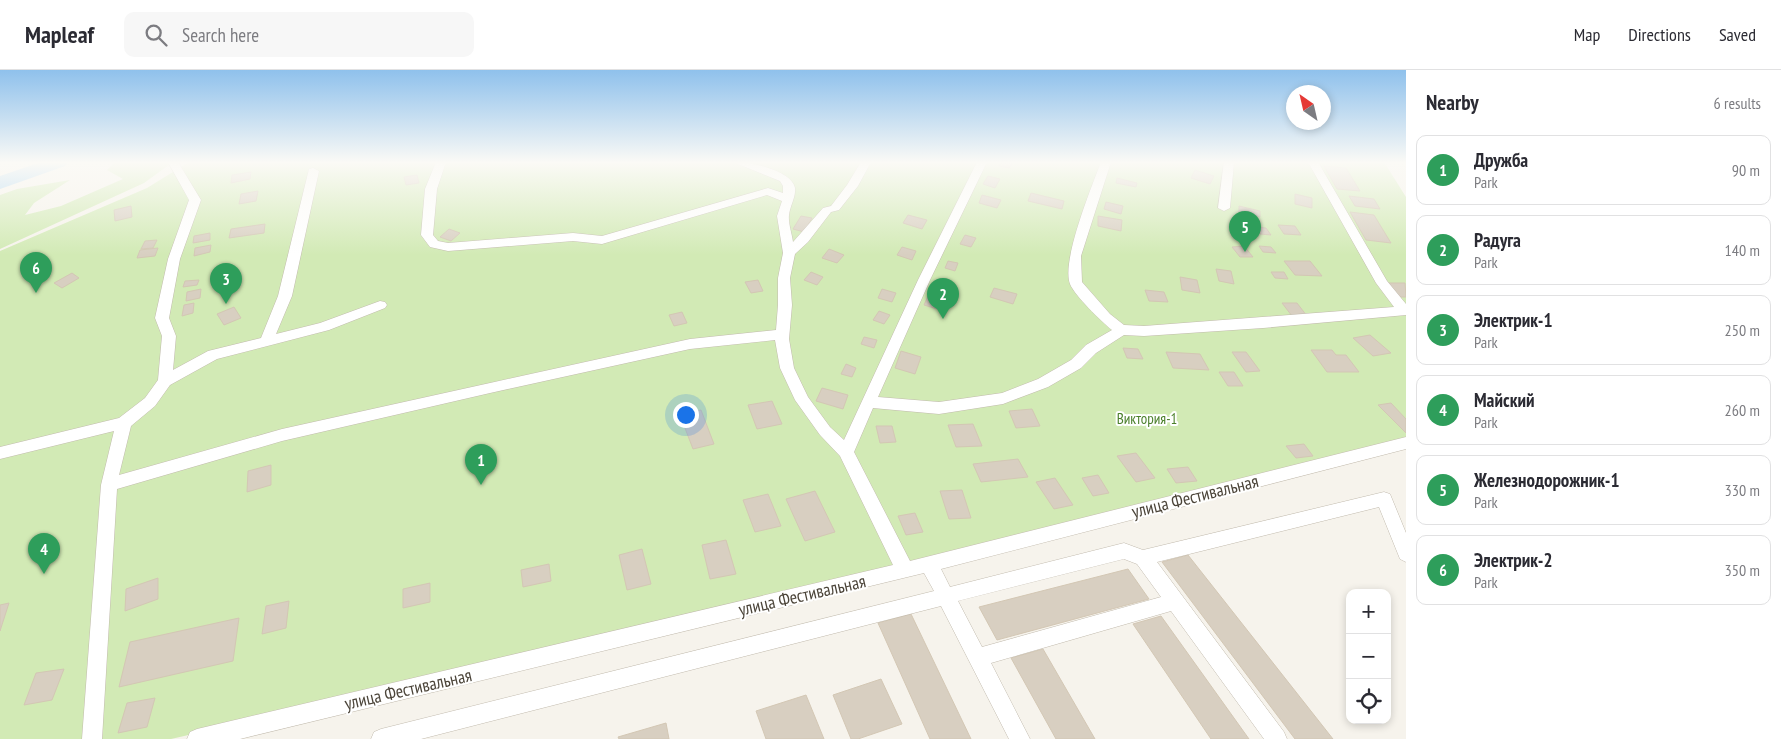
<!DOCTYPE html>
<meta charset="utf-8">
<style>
:root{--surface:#fff;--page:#f7f7f7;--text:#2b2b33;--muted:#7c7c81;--line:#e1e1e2;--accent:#2563eb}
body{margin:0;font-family:"PT Sans Narrow",sans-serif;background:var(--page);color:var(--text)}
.controls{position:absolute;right:15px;bottom:15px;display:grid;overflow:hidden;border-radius:10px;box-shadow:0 2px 8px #0003}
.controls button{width:45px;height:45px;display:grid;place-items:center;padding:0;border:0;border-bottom:1px solid var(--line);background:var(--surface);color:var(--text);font:25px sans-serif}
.compass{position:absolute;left:1286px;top:15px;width:45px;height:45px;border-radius:50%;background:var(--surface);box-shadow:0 2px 8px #0003;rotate:326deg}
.you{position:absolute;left:685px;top:344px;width:18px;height:18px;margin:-12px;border:4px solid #fff;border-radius:50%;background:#1a73e8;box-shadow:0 0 0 8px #1a73e833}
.badge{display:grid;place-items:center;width:32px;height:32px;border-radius:50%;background:var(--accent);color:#fff;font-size:16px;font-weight:700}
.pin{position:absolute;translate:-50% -41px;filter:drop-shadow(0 1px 2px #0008)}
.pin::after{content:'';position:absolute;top:26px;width:18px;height:15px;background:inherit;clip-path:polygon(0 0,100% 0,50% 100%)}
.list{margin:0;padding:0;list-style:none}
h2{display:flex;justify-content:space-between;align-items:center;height:65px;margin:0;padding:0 20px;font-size:21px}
h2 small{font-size:16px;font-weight:400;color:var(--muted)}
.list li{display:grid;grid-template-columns:32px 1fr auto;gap:15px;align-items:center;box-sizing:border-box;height:70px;margin:0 10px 10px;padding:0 10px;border:1px solid var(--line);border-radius:10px}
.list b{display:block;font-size:19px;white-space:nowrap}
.list p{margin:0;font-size:16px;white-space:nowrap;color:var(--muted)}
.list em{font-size:16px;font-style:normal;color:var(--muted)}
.icon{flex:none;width:28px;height:28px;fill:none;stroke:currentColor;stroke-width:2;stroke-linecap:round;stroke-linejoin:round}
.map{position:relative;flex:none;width:1406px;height:669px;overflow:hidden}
header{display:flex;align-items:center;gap:30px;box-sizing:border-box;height:70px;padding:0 25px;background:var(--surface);border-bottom:1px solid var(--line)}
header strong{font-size:24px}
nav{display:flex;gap:28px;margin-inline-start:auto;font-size:18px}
.search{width:350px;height:45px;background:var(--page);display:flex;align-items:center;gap:12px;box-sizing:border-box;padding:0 18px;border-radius:10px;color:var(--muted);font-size:19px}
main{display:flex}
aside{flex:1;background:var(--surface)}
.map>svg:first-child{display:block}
.green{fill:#d2eab5}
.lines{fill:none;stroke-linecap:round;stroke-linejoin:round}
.river{fill:#a9d4f2;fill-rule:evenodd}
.building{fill:#d8cfc1;stroke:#d3c7b4}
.minor-casing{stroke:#c2bbae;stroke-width:1}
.minor{fill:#fff;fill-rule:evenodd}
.labels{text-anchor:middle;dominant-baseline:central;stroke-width:4;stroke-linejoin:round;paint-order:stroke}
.park-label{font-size:15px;fill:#4a7f2a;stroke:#fff}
.near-street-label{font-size:18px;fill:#4b4439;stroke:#fff}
</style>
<header>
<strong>Mapleaf</strong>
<div class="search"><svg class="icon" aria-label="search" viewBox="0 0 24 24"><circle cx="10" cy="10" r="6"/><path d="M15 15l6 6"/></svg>Search here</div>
<nav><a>Map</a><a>Directions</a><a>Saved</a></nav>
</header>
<main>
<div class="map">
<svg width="1406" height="669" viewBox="0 0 1406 669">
<rect width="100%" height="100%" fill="#f6f3ec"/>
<!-- green -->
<path class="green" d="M115,92H173L144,113L0,179V125L17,119L70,110L34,133L25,145L61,136L123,109L107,100Z
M189,92H1384L1406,127V373L905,500L171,669H0V181L147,118Z"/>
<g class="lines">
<!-- river -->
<path class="river" d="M41,92H68L65,96L0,119V106Z"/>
</g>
<!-- building -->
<path class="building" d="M1001,92H1013L1009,98L999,96Z
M1324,96L1346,98L1360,121L1337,119Z
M1195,100L1214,106L1210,114L1191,108Z
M251,102L250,109L231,113L232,105Z
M417,105L419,113L406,115L404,107Z
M988,106L1000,109L995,118L983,114Z
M1117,108L1137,113L1136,117L1116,113Z
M258,121L256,131L239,134L241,124Z
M1031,123L1064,131L1062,139L1028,131Z
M1295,124L1312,128V138L1295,134Z
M982,125L1001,130L997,138L979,133Z
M1349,126L1374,129L1380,139L1355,136Z
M1106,132L1123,136L1121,144L1104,139Z
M131,136L132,147L115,151L114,140Z
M1239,136L1260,141V147L1239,142Z
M1350,142L1374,145L1391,173L1366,170Z
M908,145L927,150L922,159L903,153Z
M801,146L812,148L804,162L793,159Z
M1098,146L1122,150L1121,161L1098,156Z
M265,154L264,163L229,168L231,159Z
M1278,155L1295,156L1301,165L1284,164Z
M1256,157L1266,158L1271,165L1260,164Z
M449,159L460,163L451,171L440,167Z
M210,163V170L193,173L194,166Z
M965,165L976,168L971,177L960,174Z
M157,170L153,178L141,179L145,171Z
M211,175L210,182L194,186L195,178Z
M1244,176L1253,187H1240L1232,177Z
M1259,176L1271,177L1276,183L1263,182Z
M902,177L916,181L912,190L897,185Z
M158,178L155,186L137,188L140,180Z
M829,179L844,185L837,193L822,188Z
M948,191L958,193L955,201L945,198Z
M1284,191H1310L1322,206L1295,205Z
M1216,199L1231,201L1234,214L1219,211Z
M811,202L823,207L817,215L804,210Z
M1271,202H1284L1288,209L1275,208Z
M72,203L79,208L62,218L54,213Z
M1180,207L1197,210L1200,223L1182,220Z
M199,210L197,215L183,217L185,211Z
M758,210L763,221L751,223L745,212Z
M1386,213H1405L1406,227H1398Z
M994,218L1017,224L1013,234L990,227Z
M201,219L200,228L186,231L187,222Z
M882,219L896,223L892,232L878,228Z
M1145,220L1164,222L1168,232L1149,231Z
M928,226L941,230L937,239L924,235Z
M194,233L193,243L182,246L184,235Z
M1282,233H1297L1307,246H1292Z
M234,237L241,248L224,255L217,244Z
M879,241L890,245L884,254L873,250Z
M682,242L687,253L674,256L669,245Z
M1370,265L1391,283L1373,286L1353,268Z
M864,267L877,270L874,278L861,274Z
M1123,278L1138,279L1143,289L1127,288Z
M1311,280H1332L1336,285H1346L1359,302H1327Z
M901,281L921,287L915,304L895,298Z
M1166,282L1200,284L1209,300L1173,298Z
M1232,282H1246L1260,301L1246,302Z
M846,294L856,298L852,307L841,304Z
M1219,302H1234L1243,316H1228Z
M822,318L848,325L843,339L816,331Z
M772,331L782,354L757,359L748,335Z
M1391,333L1406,349V363L1378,335Z
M1032,339L1040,356L1016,358L1009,341Z
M701,340L714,374L693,379L680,345Z
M973,354L982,376L956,377L948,355Z
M876,356H892L896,372L880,373Z
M1304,374L1313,386L1296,388L1286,376Z
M1136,383L1155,408L1136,412L1117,386Z
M1018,389L1028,407L981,412L973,394Z
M271,395V415L247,422L248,401Z
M1188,397L1197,411L1176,413L1167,399Z
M1098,405L1109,423L1093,426L1082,408Z
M1055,408L1073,435L1054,439L1036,412Z
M962,420L971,448L949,449L940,421Z
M815,421L835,462L805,471L786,429Z
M768,424L781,456L755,462L743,430Z
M915,443L923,462L906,465L898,446Z
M726,470L736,504L710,509L702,475Z
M642,479L651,514L627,520L619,485Z
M1188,485L1333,669H1295L1162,492Z
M549,494L551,511L523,517L521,500Z
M1128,499L1149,529L997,570L979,537Z
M158,508V529L125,541L126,519Z
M430,513V532L403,538V519Z
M289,531L286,558L262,564L266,536Z
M9,533L0,561V535Z
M911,544L971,669H930L878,553Z
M1161,546L1249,669H1211L1133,554Z
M239,548L233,591L119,617L130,572Z
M1043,579L1095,669H1056L1011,588Z
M64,599L52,630L24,635L36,603Z
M881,609L902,654L858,669H851L833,625Z
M806,625L824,669H766L756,641Z
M155,628L147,657L118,663L127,633Z
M666,653L669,669H619L618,667Z"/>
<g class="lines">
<!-- minor casing -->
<g class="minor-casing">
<path id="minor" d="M168,92H178L201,130L180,189L169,248L176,266L173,300L208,281L261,268L278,226L309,99L313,98L319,101L292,226L276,264L320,253L380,231L385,232L387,235L385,238L329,260L217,289L170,315L155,336L131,356L119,405L282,359L490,313L690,269L776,260L778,235V208L783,183L777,146L782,131L767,125L602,174L573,171L448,181L430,177L421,165L425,119L436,92H446L437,119L433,165L438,171L448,173L573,163L602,166L768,118L783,123V116L780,111L738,94L737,92C751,92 792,101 795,118C796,127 790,136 789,145C788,153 792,164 793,172L823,138L831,136L847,115L861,92H871L858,116L839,140L831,142L808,172L795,184L790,208L792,235L789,269L794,298L808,327L830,357L844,370L918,210L977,92H987L930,210L878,327L939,332L1002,323L1038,309L1071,290L1086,275L1112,260C1101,251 1075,226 1070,214C1061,191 1092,116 1101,92H1111L1081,186L1082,212L1110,244L1124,255L1144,256L1394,237L1376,213L1308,92H1318L1387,211L1406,234V245L1263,258L1144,266L1124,265L1096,283L1081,298L1048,317L1003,334L939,344L873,338L854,382L910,491L1406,367V379L941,499L950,517L1124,473L1143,480L1384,422L1390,424L1406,463V492L1400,489L1379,437L1157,492L1284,662L1287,669H1264L1171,541L991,593L1030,669H1009L941,536L421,669H371L374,662L381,659L934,521L924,503L240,669H187L190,662L197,659L893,495L840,386L820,365L795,330L780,298L775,270L690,279L490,323L282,371L117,419L102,669H82L101,415L114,361L0,389V377L119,348L145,328L158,310L162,266L155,248L168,189L189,130ZM1124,489L1137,494L1161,527L982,577L958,531Z
M1224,92H1234L1230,138L1224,141L1218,138Z"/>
</g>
<!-- minor -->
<use href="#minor" class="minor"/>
</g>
<!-- sky -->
<linearGradient id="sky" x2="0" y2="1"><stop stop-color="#8fc1ec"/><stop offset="0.5" stop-color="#fbfaf6"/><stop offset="1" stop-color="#fbfaf6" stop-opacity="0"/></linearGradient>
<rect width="1406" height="185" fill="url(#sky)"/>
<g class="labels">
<!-- park labels -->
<g class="park-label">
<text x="1147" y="348">Виктория-1</text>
</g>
<!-- near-street labels -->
<g class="near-street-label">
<text transform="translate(1195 426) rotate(-14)">улица Фестивальная</text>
<text transform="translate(802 525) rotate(-13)">улица Фестивальная</text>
<text transform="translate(408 619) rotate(-13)">улица Фестивальная</text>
</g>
</g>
</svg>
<div class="controls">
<button>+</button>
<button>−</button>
<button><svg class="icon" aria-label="locate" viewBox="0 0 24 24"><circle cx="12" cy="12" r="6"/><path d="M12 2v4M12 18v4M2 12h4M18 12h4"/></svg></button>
</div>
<svg class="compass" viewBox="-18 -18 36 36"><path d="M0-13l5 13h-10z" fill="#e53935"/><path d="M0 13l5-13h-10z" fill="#7c7c81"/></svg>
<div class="you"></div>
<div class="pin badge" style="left:481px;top:415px;background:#2e9e5b">1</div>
<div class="pin badge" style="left:943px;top:249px;background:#2e9e5b">2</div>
<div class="pin badge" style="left:226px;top:234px;background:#2e9e5b">3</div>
<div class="pin badge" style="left:44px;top:504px;background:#2e9e5b">4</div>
<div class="pin badge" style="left:1245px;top:182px;background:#2e9e5b">5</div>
<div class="pin badge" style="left:36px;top:223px;background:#2e9e5b">6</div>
</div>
<aside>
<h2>Nearby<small>6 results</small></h2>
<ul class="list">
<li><span class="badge" style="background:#2e9e5b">1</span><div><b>Дружба</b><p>Park</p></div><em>90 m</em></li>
<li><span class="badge" style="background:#2e9e5b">2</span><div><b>Радуга</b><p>Park</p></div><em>140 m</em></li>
<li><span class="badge" style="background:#2e9e5b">3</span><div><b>Электрик-1</b><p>Park</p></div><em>250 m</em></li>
<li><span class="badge" style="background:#2e9e5b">4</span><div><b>Майский</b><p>Park</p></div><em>260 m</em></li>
<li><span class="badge" style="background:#2e9e5b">5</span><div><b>Железнодорожник-1</b><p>Park</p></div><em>330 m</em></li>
<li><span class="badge" style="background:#2e9e5b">6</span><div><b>Электрик-2</b><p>Park</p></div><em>350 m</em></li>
</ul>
</aside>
</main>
